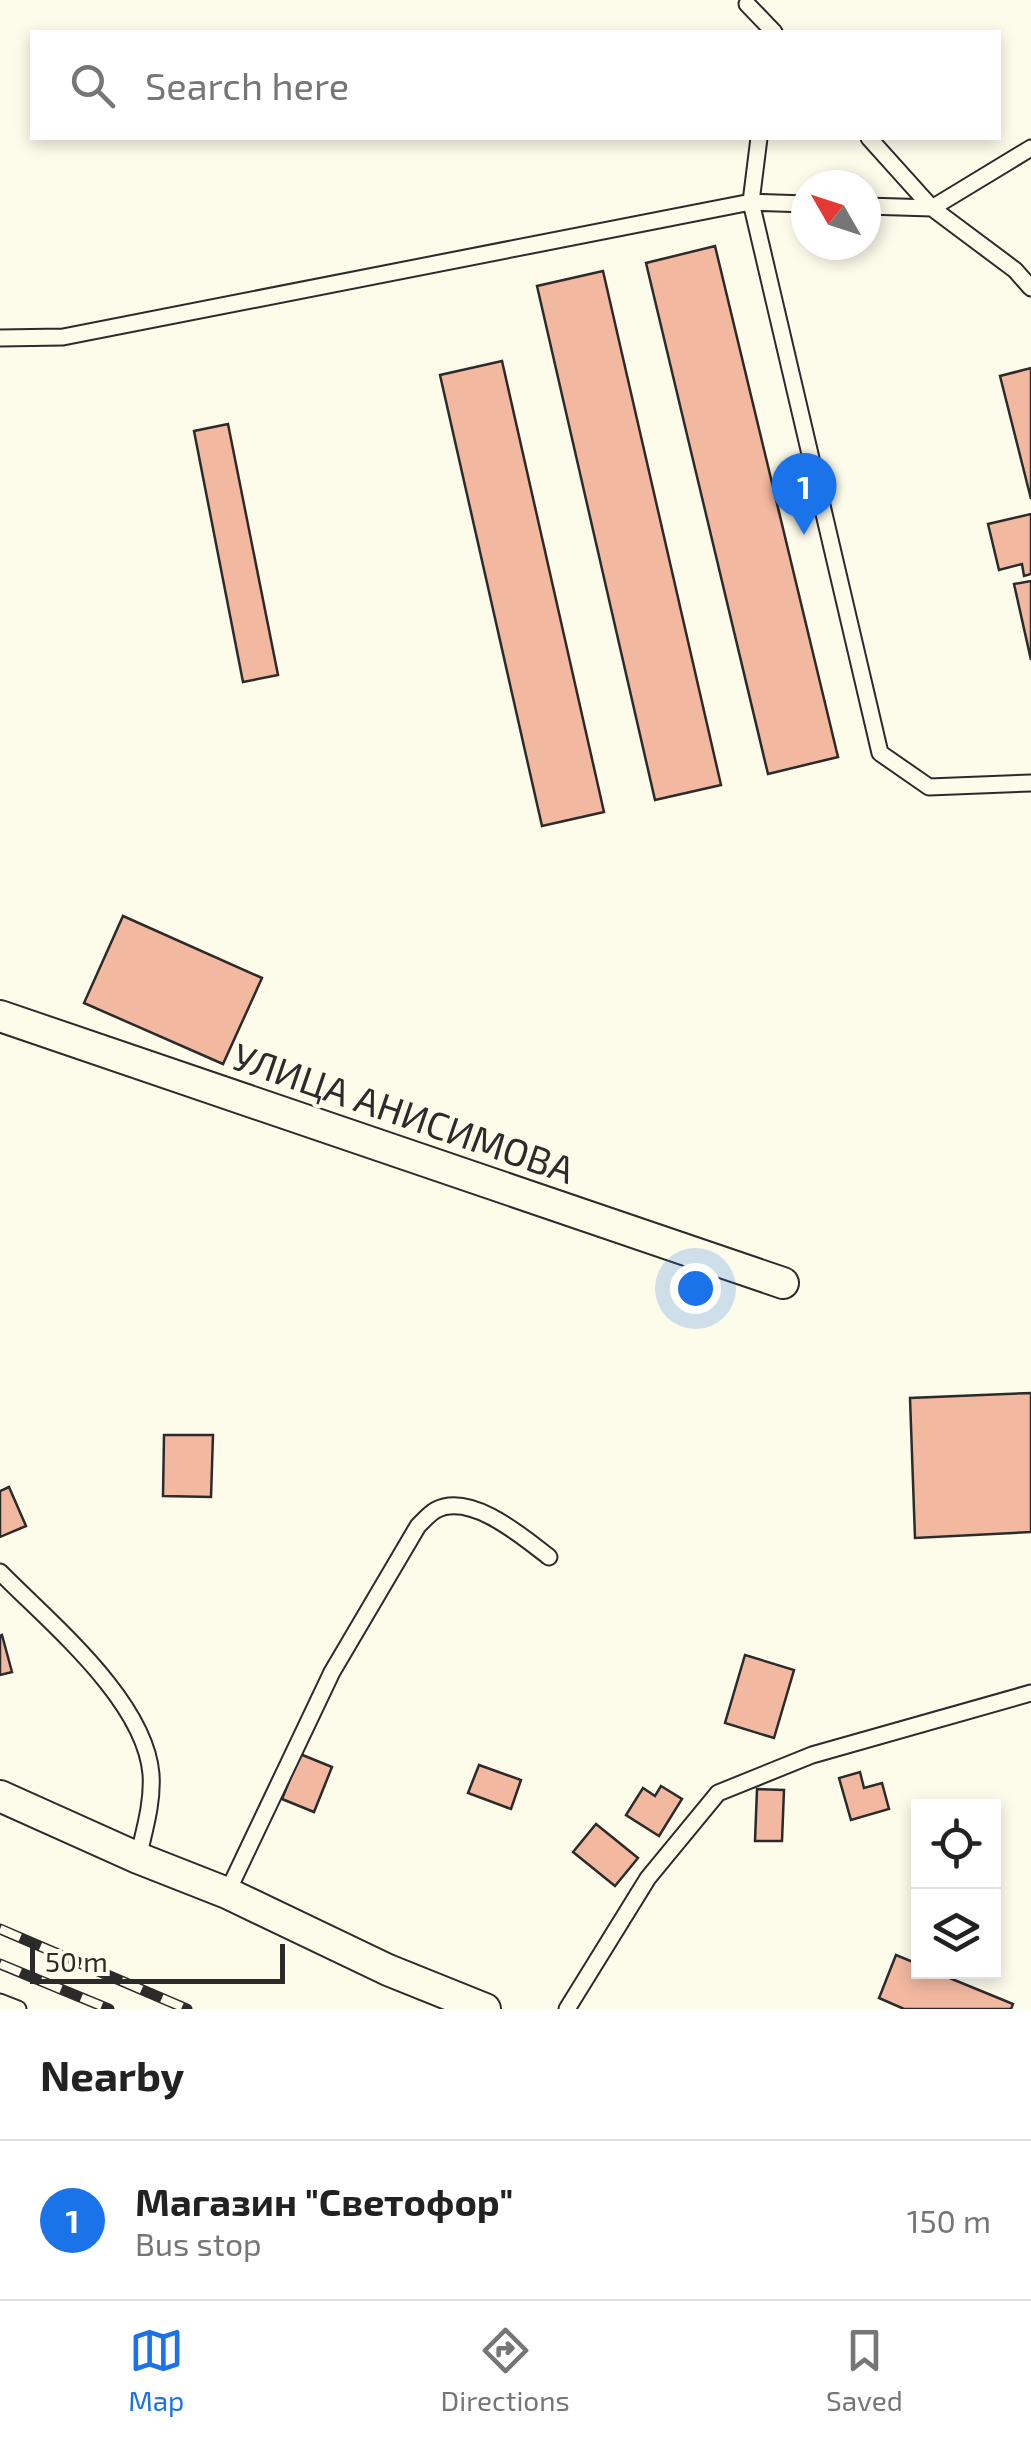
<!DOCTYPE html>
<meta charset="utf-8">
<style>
:root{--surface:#fff;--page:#f6f6f6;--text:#222;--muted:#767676;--line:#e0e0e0;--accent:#1a73e8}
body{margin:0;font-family:"Exo 2",sans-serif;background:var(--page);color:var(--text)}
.controls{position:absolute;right:30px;bottom:30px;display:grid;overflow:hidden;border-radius:0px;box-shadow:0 5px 15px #0003}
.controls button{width:90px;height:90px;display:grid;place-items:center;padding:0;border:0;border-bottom:2px solid var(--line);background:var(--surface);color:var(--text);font:50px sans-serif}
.compass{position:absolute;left:791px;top:170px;width:90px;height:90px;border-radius:50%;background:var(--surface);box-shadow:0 5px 15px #0003;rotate:309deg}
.scale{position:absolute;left:30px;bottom:25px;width:255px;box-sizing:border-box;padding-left:10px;border:5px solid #2b2b2b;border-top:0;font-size:28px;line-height:35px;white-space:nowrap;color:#2b2b2b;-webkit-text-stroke:8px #fdfbea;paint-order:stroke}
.you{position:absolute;left:695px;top:1288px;width:35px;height:35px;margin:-25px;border:8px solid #fff;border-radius:50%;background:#1a73e8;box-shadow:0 0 0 15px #1a73e833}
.badge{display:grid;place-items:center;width:65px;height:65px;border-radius:50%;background:var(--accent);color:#fff;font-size:32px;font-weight:700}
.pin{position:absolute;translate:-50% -82px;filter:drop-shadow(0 2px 5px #0008)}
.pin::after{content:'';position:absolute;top:52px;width:35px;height:30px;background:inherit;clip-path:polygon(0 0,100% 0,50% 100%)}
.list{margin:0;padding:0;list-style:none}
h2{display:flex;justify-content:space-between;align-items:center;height:130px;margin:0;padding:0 40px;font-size:42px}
h2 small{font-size:32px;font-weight:400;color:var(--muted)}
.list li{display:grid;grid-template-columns:65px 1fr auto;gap:30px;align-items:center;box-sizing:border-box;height:160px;padding:0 40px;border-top:2px solid var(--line)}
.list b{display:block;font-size:38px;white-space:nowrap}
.list p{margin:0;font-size:32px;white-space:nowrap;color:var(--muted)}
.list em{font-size:32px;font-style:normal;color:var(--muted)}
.icon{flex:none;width:55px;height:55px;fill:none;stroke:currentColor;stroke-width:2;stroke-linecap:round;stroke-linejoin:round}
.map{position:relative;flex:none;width:1031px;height:2009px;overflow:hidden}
.search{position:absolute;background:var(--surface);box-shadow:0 5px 15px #0003;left:30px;right:30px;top:30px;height:110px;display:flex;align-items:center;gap:25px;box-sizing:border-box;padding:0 35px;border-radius:0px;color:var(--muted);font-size:38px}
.sheet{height:290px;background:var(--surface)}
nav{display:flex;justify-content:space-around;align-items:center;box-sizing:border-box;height:140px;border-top:2px solid var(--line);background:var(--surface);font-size:28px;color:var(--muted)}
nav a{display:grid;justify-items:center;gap:5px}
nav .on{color:var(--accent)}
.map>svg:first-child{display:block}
.building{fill:#f2b8a0;stroke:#2b2b2b;stroke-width:2.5}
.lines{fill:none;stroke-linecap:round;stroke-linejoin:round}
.service-casing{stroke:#2b2b2b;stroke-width:19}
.minor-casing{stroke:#2b2b2b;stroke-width:34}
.service{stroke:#fdfbea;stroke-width:15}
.minor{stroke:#fdfbea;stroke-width:30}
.rail-casing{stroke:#2b2b2b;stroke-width:11}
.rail{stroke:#fdfbea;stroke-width:8;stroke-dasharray:22;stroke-linecap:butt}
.labels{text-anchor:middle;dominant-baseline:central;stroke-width:8;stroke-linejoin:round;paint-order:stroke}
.street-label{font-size:38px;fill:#2b2b2b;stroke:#fdfbea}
</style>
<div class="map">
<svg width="1031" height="2009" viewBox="0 0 1031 2009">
<rect width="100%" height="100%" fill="#fdfbea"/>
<!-- building -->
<path class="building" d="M715,246L838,757L768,774L646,263Z
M603,271L721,785L655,800L537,286Z
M502,361L604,812L542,826L440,375Z
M1031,368V499L1000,376Z
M228,424L278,675L243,682L194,431Z
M1031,514V574L1024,576L1022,564L999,570L988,524Z
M1031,581V660L1014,584Z
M123,916L262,978L223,1064L84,1003Z
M1031,1393V1532L915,1538L910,1398Z
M164,1435H213L211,1497L163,1496Z
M9,1487L26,1526L0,1537V1491Z
M2,1635L12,1672L0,1675V1636Z
M745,1655L794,1670L774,1738L725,1723Z
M300,1754L332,1767L314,1812L282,1799Z
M479,1765L521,1780L511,1809L468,1793Z
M860,1772L864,1788L882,1783L889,1809L851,1820L839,1778Z
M661,1786L682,1799L659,1836L626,1815L643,1788L655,1796Z
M757,1789L784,1790L782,1841H755Z
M596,1824L638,1858L615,1886L573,1852Z
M896,1955L918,1964V1972H935L1013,2004L1011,2009H904L879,1998Z"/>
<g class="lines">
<!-- service casing -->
<g class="service-casing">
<path id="service" d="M747,4L774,32
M759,138L751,202L880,753L929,787L1031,783
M869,138L932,208L1015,270L1031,288
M866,206L932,208L1031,148
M0,338L63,337L751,202L806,204
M0,1572C49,1622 145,1700 151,1774C153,1803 144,1831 138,1858
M227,1893L332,1672L418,1526C423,1521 430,1513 436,1510C471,1492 523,1537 549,1557
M0,2002L18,2009
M567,2009L648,1878L718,1793L812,1755L1031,1693"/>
</g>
<!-- minor casing -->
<g class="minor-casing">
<path id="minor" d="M0,1016L783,1283
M0,1796L138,1858L227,1893L388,1970L485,2009"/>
</g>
<!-- service -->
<use href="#service" class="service"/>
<!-- minor -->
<use href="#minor" class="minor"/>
<!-- rail casing -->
<g class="rail-casing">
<path id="rail" d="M0,1929L187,2009
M0,1964L109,2009"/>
</g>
<!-- rail -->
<use href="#rail" class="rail"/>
</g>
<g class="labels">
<!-- street labels -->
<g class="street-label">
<text transform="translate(404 1112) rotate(19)">УЛИЦА АНИСИМОВА</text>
</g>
</g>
</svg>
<div class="controls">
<button><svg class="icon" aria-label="locate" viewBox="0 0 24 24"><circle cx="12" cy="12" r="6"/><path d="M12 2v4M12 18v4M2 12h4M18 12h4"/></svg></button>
<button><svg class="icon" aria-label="layers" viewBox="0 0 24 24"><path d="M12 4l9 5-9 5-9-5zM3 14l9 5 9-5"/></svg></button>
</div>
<svg class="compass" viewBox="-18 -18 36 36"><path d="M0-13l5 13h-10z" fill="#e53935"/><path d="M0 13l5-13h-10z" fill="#767676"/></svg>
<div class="scale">50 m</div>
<div class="you"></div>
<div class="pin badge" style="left:804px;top:535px">1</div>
<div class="search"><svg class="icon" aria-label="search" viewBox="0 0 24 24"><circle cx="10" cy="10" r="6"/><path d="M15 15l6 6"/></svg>Search here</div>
</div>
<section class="sheet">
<h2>Nearby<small></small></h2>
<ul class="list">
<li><span class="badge">1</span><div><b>Магазин &quot;Светофор&quot;</b><p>Bus stop</p></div><em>150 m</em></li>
</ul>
</section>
<nav>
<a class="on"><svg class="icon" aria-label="map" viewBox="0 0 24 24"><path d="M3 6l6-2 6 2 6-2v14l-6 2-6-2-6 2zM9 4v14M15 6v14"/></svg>Map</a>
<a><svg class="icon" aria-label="directions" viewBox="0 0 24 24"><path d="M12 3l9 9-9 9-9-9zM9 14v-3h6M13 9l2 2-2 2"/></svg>Directions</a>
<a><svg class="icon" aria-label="saved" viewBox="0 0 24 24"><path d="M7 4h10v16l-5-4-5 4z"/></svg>Saved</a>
</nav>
